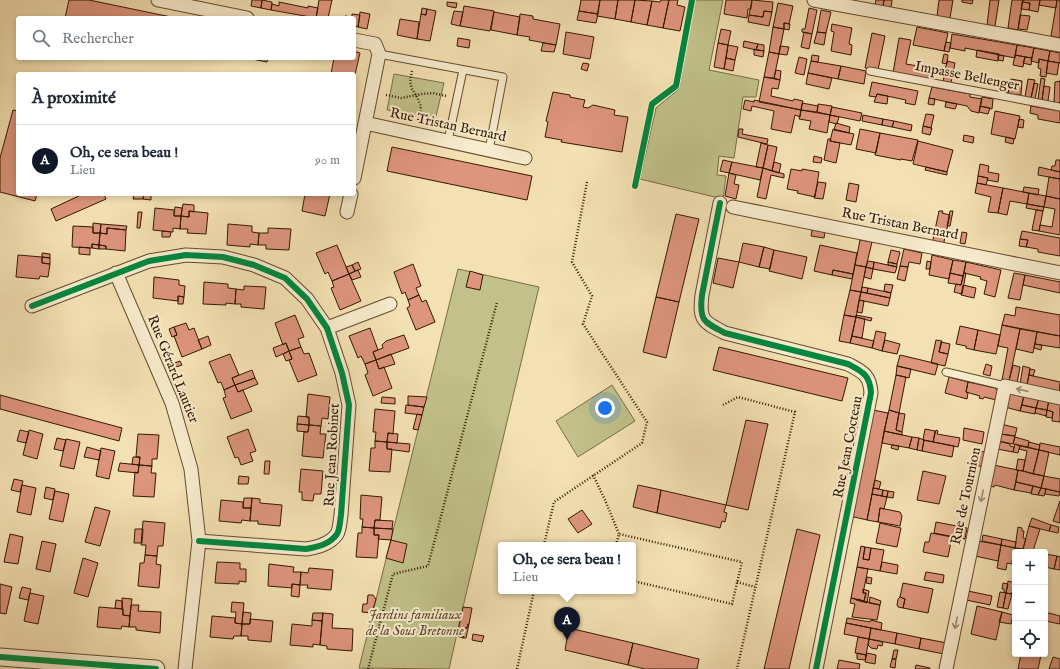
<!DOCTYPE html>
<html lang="fr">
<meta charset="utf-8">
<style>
:root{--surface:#fff;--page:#f6f6f7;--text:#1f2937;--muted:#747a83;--line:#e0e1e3;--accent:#111827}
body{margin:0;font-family:"IM FELL English",serif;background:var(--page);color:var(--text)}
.controls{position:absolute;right:12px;bottom:12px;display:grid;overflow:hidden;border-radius:4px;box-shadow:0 2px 6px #0003}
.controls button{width:36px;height:36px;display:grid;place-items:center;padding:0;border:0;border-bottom:1px solid var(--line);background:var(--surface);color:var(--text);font:20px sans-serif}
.you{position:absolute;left:605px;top:408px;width:14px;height:14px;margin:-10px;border:3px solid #fff;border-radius:50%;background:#1a73e8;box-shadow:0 0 0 6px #1a73e833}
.badge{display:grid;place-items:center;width:26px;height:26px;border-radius:50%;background:var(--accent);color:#fff;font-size:13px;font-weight:700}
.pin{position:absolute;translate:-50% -33px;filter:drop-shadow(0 1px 2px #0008)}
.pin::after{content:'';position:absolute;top:21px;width:14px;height:12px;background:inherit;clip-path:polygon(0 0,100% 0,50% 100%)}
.popup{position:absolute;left:498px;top:542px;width:138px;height:52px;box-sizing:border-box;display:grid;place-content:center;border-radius:4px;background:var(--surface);filter:drop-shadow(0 1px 3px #0005);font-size:13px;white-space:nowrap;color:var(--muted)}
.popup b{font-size:15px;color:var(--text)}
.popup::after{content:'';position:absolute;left:50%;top:100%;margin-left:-8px;border:8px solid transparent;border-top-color:var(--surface)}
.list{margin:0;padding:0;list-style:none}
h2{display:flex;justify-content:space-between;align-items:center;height:52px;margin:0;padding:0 16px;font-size:17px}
h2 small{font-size:13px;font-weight:400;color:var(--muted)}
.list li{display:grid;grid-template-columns:26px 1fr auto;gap:12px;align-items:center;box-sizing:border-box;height:72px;padding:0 16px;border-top:1px solid var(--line)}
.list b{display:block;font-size:15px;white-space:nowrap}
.list p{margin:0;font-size:13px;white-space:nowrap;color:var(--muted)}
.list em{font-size:13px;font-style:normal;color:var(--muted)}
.icon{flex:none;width:22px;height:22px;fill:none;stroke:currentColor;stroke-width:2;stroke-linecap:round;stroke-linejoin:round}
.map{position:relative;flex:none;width:1060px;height:669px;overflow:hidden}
.search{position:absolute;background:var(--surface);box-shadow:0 2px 6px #0003;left:16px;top:16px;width:340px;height:44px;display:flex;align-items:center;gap:10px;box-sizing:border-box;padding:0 14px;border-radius:4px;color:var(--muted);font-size:15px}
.panel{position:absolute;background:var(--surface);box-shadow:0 2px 6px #0003;left:16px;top:72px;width:340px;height:124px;border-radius:4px}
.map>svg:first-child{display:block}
.green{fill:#c1c189;stroke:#7b6c45}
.building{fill:#dd957c;stroke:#351801}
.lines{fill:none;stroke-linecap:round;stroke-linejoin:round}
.service-casing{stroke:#654a2e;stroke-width:9}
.minor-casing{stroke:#654a2e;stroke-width:15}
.tertiary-casing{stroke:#654a2e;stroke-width:19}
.path{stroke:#351801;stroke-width:2.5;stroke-dasharray:1 2;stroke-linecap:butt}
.service{stroke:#f8ecce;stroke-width:7}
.minor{stroke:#f8ecce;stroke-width:13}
.tertiary{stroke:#f8ecce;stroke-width:17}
.cycleway-casing{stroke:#f8ecce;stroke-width:8}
.cycleway{stroke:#00873e;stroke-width:6}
.oneway{stroke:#a08d72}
.labels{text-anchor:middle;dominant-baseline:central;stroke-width:4;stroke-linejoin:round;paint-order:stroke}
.street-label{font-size:14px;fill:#351801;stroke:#f8ecce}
.park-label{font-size:14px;font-style:italic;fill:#5f4b2a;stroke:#f8ecce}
</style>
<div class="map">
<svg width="1060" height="669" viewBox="0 0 1060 669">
<rect width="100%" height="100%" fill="#f4e1b3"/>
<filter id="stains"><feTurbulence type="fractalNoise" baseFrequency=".005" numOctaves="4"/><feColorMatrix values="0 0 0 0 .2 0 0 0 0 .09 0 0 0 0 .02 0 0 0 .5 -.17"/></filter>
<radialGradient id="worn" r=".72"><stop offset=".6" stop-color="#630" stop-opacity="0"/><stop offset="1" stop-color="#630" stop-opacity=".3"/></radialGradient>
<!-- green -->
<path class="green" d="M695,0H723L709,70L759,80L756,97H743L734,158L719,156L717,175L726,176L723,199L640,179L656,108L679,89Z
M394,74L444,83L435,120L387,110Z
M458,269L539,287L463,607L449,669L359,668Z
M612,385L635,421L578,457L556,421Z"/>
<!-- building -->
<path class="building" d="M69,0H89L176,18H65Z
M252,0H262L261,8L251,6Z
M262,0L272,2L271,10L261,8Z
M319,0H332L328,18H316Z
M581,0H600L598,14L579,11Z
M600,0H618L615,19L597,16Z
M618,0H635L631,22L615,19Z
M635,0L652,1L647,25L631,22Z
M661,0H669L663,28L647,25L652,1L660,2Z
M669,0H678L677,5L685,7L680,31L663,28Z
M726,0H752L751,9H748L747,18L724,14Z
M752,0L773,2L772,12L764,11L763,17L749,15Z
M876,0H884L883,6L875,5Z
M884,0H892L891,8L883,6Z
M939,0H953L950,18L937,16Z
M962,0H973L972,4L962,2Z
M990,0H999L995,26L987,25Z
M1012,0H1023L1018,30L1008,28Z
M1023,0H1040L1038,12L1029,10L1030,3L1022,2Z
M1040,0H1057L1056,8L1039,5Z
M1057,0H1060V38L1051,36Z
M279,2L308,8V6L318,8L316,18L271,10L272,4L279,6Z
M447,2L457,3L456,8L447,6Z
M1022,2L1030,3L1029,10L1021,9Z
M778,3L793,6L789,24L784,23V29L773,27Z
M464,6L494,11L490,31L460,26Z
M422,8L427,9L426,15L421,14Z
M809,8L817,10L812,34L802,32V29H805Z
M427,9L436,11L430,41L417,39L421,14L426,15Z
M821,10L831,12L826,33L817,32Z
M454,11L463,12L460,26L451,24Z
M579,11L598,14L596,23L577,20Z
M764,11L772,12L769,26L748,22L749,15L763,17Z
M360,12L370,14L367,29L358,27Z
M494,12L520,17L517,35L491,30Z
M352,14L360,15L358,27L354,26V18H345V16L352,17Z
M520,14L533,16V19L560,24L556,45L529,40L530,37L517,35Z
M1020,15L1030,16L1027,30L1018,29Z
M400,19L419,22L417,39L397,35Z
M784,23L790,24L789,30L784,29Z
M832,24L852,28L849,44L852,45L851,55L831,51L834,32L831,31Z
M773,27L784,29L779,54L769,52Z
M917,27L948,33L944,51L913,45Z
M721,29L731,31L728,45L718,43Z
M566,32L594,37L590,59L563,54Z
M804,32L812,34L809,49L801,47Z
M817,32L826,33L824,45L814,43Z
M872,33L885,36L878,70L865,68Z
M952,34L1017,45L1015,58L965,48V51L950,48Z
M458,38L470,40L469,48L457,46Z
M899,38L911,40L906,64L924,67L923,71L932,73L931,80L893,73Z
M744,41L758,44L756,50L743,47Z
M946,42L951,43L949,52L944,51Z
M543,43L556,45L554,52L541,51Z
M718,43L728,45L724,69L714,67Z
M758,44L764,45V51L756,50Z
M728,45L738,47L735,60L726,58Z
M1017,45L1034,48L1032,58L1015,55Z
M780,46L789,47L787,55L779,54Z
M1034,48L1050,51L1048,61L1039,59V63L1031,61Z
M754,49L764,51L763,57L754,55Z
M977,50L999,54L998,61L976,57Z
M354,51L360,53L354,79V74H331L334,58H354Z
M1050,51L1060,53V63L1048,61Z
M769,52L779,54L774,78L764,77Z
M944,54L948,55L947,64L942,63Z
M812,55L819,56L818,62L811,61Z
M998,55L1004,56L1003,61L998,60Z
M1015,55L1025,57L1023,67L1013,65Z
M799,57L807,59L804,75L795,73Z
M1025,57L1032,58L1031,65L1023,63Z
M247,58H268L267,62Z
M726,58L735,60L733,71L724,69Z
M1039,59L1048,61L1046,77L1040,76L1041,69L1038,68Z
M811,61L841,66L838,79L808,73Z
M947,61L955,63L951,83L943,82Z
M1048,61L1059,63L1057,75L1046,73Z
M583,63L589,64L587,71L581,69Z
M841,66L866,71L864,84L838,79Z
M776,70L781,71L780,80L774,78Z
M808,73L832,78L829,89L806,84Z
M764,77L780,80L778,89L772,88L771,96L793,101L794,99L803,101L801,110L759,102Z
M1041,78L1045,79L1042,100L1038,99Z
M1011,79L1022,81L1021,95L1008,94Z
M1028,79L1035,80L1031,98L1025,97Z
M1060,81V103L1054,102L1055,82Z
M872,82L918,91L915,105L905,103L906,100L877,94L876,97L869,96Z
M1034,83L1038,84L1035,99L1031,98Z
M1005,84L1009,85L1008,94L1003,93Z
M1044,86L1050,87L1048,101L1042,100Z
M932,87L970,94V97L982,99L979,113L971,111L967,106L929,98Z
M553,92L570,95V97L585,100L583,107L588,108L593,105L615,110L614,115L628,117L622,152L561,142L562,140L545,137L548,122L546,121Z
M877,94L888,96L887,104L874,102Z
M982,97L993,99L992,109L980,106Z
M929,98L935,99L934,105L928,104Z
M745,100L754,102V100L801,110L800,117L795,115L791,133L771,129L774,111L752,106L751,111L743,109Z
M946,102L957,104L955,109L945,107Z
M802,103L818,106L817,112L801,110Z
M818,104L832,106L830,115L817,112Z
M980,106L990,108L988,114L979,112Z
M1031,106L1060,111V123L1038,119V115L1030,113Z
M832,107L862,113L860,121L830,115Z
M13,110L18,111V194H37L35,201L0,192V158Z
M801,110L830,115L827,133L809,129L811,121L799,119Z
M995,111L1020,116L1015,139L991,134Z
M926,114L934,115L931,128L923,126Z
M830,115L839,117L837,124L829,122Z
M863,115L883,119L882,125L862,121Z
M883,119L894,121L892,127L882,125Z
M1019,119L1024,120L1023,128L1018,127Z
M894,121L912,125L911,131L892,127Z
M836,123L850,127L849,133L834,130Z
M923,126L932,128L930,135L922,133Z
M739,129H743L742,134L768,139L767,144L738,137Z
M833,129L854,134L851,145L830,141Z
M860,129L880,133L876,153L856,149Z
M880,133L918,140L912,161L901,159V160L875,155Z
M964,135L974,137L973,143L963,141Z
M1006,137L1014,139L1013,144L1005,142Z
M828,139H831L830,141L840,143L836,163L824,160Z
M918,141L953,150L947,172L913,164Z
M761,143L768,145L763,168L756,167Z
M768,145L777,147L772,171L763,168Z
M392,147L532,176L527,200L387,171Z
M814,156L822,158L821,163L813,162Z
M723,160L732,162L729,173L720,171Z
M1056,160H1060V172L1051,170L1052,166H1055Z
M732,162L763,168L760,180L729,173Z
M774,162L781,164L779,173L772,171Z
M980,164L989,166L988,172L999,174L998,182L987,180L988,178L978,176Z
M926,167L947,172V175L925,170Z
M1039,167L1060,172V179L1038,175Z
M763,168L784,174V178L771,175L766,199L757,197Z
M791,169L802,171V169L819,172L815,197L797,193L798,191L787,189Z
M729,173L736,175L734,184L739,185L736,199L725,196Z
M978,176L988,178L986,185L977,183Z
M1049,177L1060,179V199L1046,196Z
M818,182L826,183L823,199L814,198Z
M849,183L859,185L856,202L846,200Z
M977,183L1003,188L998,213L988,212L991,197L975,193Z
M1024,187L1039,189L1038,195L1023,192Z
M1003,188L1029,193L1027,204L1010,201L1007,215L998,213Z
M1029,193L1046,196L1044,207L1027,204Z
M83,194H104L106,199L56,221L51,209Z
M134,194H144L143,199H133Z
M144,194H151V200L143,199Z
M305,194H330L325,216L302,211Z
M1046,196L1060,199V235L1039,231L1040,225L1052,227L1055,209L1044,207Z
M183,204L194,205V212L189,211V217L181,216Z
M1027,204L1044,207L1043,211L1026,208Z
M175,207L182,208L181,216H174Z
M155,208L174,210V216H181L180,229L173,228V232L153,230Z
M1036,210L1043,211L1039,231L1032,230Z
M189,211L208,213L206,234L187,233L188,229H180L181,216L189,217Z
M939,211H943L942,213L950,215L943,246L932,244Z
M950,211H953L950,226H947Z
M138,212H142L140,228H137Z
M676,214L699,219L679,302L656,297Z
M93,223L101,224L100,233H93Z
M101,224L127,226L126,230L107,228V234L100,233Z
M228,224L252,226V232L259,233L258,245L250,244V247L227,245Z
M73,226L93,227V233H100L99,245L92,244V248L72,247Z
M107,228L126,230L125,251L106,249V246L99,245L100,233L107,234Z
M268,228L291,229L289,250L266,249V245H258L259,233H268Z
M812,230L825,232L824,238L811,236Z
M162,231L171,232L170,237H162Z
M1022,231L1060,238V256L1038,252V249L1026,247L1028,240L1020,239Z
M962,232L967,233L965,244L960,243Z
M1020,239L1028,240L1026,247L1019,246Z
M860,240L872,242L866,267L855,265Z
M743,243L764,247L759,267L739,262Z
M92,244L99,245V249L92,248Z
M99,245L106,246V249H99Z
M337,245L349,274L332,281L328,272L325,274L316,253Z
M820,245L857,253L853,274L833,270L832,275L814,271Z
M79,247L90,248V255L79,254Z
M764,247L774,250L770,269L759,267Z
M904,249L922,253L920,264L909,262L908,267L900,266Z
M774,250L807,257L802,279L769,271Z
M891,250L900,252L897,264L888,262Z
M42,253L50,254V258L42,257Z
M18,255L42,257V263L50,264L48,277L40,276L39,279L16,277Z
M932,255L953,260L949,279L929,275Z
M42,257L50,258V264L42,263Z
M718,258L739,262L733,288L713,283Z
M953,260L966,262L963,276L950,273Z
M868,261L874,262L873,269L866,267Z
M927,261L931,262L930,269H926Z
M358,262L361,269L355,271L352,265Z
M874,262L897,267L895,273L873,269Z
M888,262L897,264V267L888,265Z
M966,262L1001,270L995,297L984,294L987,281L980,279L981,277L964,273Z
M413,264L421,286L416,288L419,295L408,300L405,292L402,294L394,272Z
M352,265L355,271L349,274L346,267Z
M855,265L866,267L861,292L850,290Z
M900,266L908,267L905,281L897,279Z
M866,267L873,269L871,279L864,277Z
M358,270L361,277L352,280L349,274Z
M833,270L853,274L852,279L832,275Z
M470,271L483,275L480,290L466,287Z
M950,273L963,276L961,285L948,283Z
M964,273H966L962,294L954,292L956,284L961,285Z
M1014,273L1025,275L1020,300L1008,298Z
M349,274L361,301L340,310L331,288L334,287L332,281Z
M1025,275L1060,282V293L1023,285Z
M154,277L179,280V285L185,286L184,297L178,296V301L153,298Z
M204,282L228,284V288L236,289L235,304L226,303V305L203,304Z
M885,284L893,285L891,293L884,291Z
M963,285L976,288L974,298L961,295Z
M244,286L266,287L264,309L241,307V304H235L236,289L244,290Z
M862,287L868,288L867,293L861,292Z
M868,288L891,293L890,298L867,293Z
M850,290L861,292L856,317L844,315Z
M861,292L890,298L888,306L859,300Z
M419,295L422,302L426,300L435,322L416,330L407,308L410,306L408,300Z
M178,296L184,297L183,304H178Z
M656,297L679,302L666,358L643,352Z
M859,300L864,301L862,313L857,312Z
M1016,307L1060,315V336L1002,325L1005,314L1015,316Z
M295,315L304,337L298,339L301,347L289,351L286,343L283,345L275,323Z
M844,315L856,317L850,343L839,341Z
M856,315L872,318L871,321L856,317Z
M856,317L865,319L862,338L852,336Z
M186,323L189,330L194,328L202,349L182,357L174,336L177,335L174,327Z
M1002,325L1020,329L1009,381L1002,380L1008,348L998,346Z
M960,326L978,330L974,350L966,348V346L956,344Z
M174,327L177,335L172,337L169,329Z
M370,328L378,350L373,352L376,360L365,364L361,356L358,358L349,336Z
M1020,329L1037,332L1033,353L1016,349Z
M978,330L1000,335L996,354L974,350Z
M876,331L886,333L882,351L872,348Z
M1037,332L1060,336V348L1035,344Z
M404,335L409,348L376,360L373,352L383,348L382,345L386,341Z
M208,336L211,345L202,349L198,340Z
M852,336L874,341L872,348L850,343Z
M885,340L900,344L897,354L882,351Z
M936,340L942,341L939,352L948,354L945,366L931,363Z
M941,342L950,344L948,354L939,352Z
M286,343L289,351L276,357L273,348Z
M1035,344L1042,345L1041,350L1034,348Z
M301,347L304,354L309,353L317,375L298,382L289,360L292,359L289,351Z
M719,347L848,378L842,401L713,370Z
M289,351L292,359L286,361L283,354Z
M230,354L239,375L232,378L235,385L224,390L221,382L218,383L209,362Z
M391,354L395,364L379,369L376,360Z
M900,355L938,364L935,375L897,366Z
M376,360L379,369L384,367L392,388L373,396L365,375L368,373L365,364Z
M180,361L182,365L173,368L172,364Z
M986,364L992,366L990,376L983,374Z
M1013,365L1020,367L1017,383L1009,381Z
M897,366L911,369L909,378L896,375Z
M1023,366L1030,368L1027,385L1020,384Z
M1030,369L1035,370L1033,376L1029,375Z
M252,370L255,378L235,385L232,378Z
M896,375L906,377L899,413L889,410Z
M1029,375L1060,382L1059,393L1027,385Z
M949,377L968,382L966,392L968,393L967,399L945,393Z
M255,378L258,384L238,392L235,385Z
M968,382L995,388L998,391L996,400L984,397L983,399L979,398L980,396L966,392Z
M235,385L238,392L243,390L252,411L231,419L223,398L226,397L224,390Z
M1010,393L1024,395L1020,411L1005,407Z
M308,394L330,397L328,419L322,418L321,426L309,425V417H306Z
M0,395L122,428L119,441L0,409Z
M1024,395L1039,398L1036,408L1022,405Z
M408,396L427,397L424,407L408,405Z
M382,397L395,398V404L381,403Z
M1039,398L1049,400L1047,410L1036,408Z
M1049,400L1060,402V422L1052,421L1053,412L1047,410Z
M406,405L424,407L422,415L405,413Z
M1022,405L1036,408L1035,414L1020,411Z
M1036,408L1047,410L1046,416L1035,413Z
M375,409L395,411L393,434L388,433L387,442L375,441L376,432H373Z
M873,410L888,413L867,520L850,516Z
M889,410L899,413L896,430L902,432V435L884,431Z
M1047,410L1053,412L1052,418L1046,417Z
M899,413L905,414L902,432L896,430Z
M417,414L422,415L418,430L413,429Z
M298,416L309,417V425L297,424Z
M746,420L768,424L748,510L726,505Z
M297,424L309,425L308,432L297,431Z
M1001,424L1017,428L1015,436L1000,434Z
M309,425L321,426L320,434H326L323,458L302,456L304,432H308Z
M964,428L984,432L982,444L963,440Z
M248,429L256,451L250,453L253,461L241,465L238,457L235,458L227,437Z
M925,429L935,431L933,442L923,440Z
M20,430L29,432L26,443L17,441Z
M29,430L43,434L37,459L23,455Z
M936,430L938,431L937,434L960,438L958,447L933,442Z
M884,431L912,437L909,448L882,443Z
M388,433L398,434L397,443L387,442Z
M138,434L159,435L157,459H152V466L139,465L140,457H136Z
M1000,434L1015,436L1013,444L998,441Z
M912,437L919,438L917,450L909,448Z
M1015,437L1029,441L1028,447L1013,444Z
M57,438L66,440L63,451L54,449Z
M919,438L924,440L922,451L917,450Z
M66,439L80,442L74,469L60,466Z
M924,440L954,446L952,457L922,451Z
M375,441L387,442V449H392L390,472L369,471L371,448H375Z
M998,441L1010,444V446L1014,447L1013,452L997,449Z
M387,442L410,444L409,452L387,449Z
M1029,442L1040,445L1039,450L1028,447Z
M1040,443L1060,447V455L1039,450Z
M1015,444L1020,446L1018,453L1013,452Z
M892,445L899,446L898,450L891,448Z
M1020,446L1039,450L1033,474L1023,471L1027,451L1019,449Z
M87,447L101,451L99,460L84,457Z
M101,448L115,451L109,479L96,476Z
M1039,450L1049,452L1044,476L1033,474Z
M977,451L985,452L983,467L975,465Z
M133,457H140L139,465L132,464Z
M1018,459L1025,460L1023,471L1016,470Z
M265,461H270L269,474H264Z
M120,463L139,465L138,473L118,471Z
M139,465L152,466L151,473H156L154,497L133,496L135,472L138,473Z
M993,465L1018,470L1014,490L995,485L994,487L989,486Z
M301,469L323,471L321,494H314L313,501L302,500V492H299Z
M1018,470L1044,476L1041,488L1016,482Z
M923,471L946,476L939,504L917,500Z
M239,476L249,477L248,484H238Z
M1044,476L1060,479V492L1041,488Z
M14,479L23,481L20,492L11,490Z
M875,480L881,482L879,489L873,488Z
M1016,482L1033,486L1031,493L1014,490Z
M22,485L36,488L31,515L17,512Z
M638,485L661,490L657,513L633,507Z
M1033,486L1041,488L1038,495L1031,494Z
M46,487L55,489L53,500L44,498Z
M873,488L883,490L882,496L872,494Z
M1041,488L1046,489L1044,496L1038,495Z
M1046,489L1060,492L1059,496L1045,494Z
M661,490L726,505L724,512L727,513L725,522L722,521L720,528L657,513Z
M883,490L888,491L887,497L882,496Z
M55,491L69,494L63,522L49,519Z
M888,491L894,492L893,498L887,497Z
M872,494L887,497L884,509L880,508L878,522L867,520Z
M361,495L382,497L380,520H375L374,528L362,527L363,519H360Z
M244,498H252L251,508H243Z
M252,498L260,499V503L282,505L280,526L258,524V521H250Z
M221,500L243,502V508H251L250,521L242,520L241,523L219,521Z
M1060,501V523L1053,521Z
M95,507L110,511L100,546L85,542Z
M880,508L900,512L902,516L900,526L878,522Z
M582,510L592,524L578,533L568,519Z
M1032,518L1051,525L1049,531L1029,526Z
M375,520L393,521L392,529L374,528Z
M143,521L165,523L163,546H158L157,556L145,555L146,545H141Z
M936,522L967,528L965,539L934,533Z
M880,523L901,528L897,547L876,543Z
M1051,525L1059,527L1058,533L1049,531Z
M1029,526L1040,529L1033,551L1023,549Z
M362,527L374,528V535H379L377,558L356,557L358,533H362Z
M1018,527L1022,528V531H1024L1023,538L1026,539L1023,549L1015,548Z
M374,528L393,529L391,540L378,539L379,535H374Z
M135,529H143L142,543H134Z
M797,529L820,535L789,669H764Z
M931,533L952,537L948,557L923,552L925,542H929Z
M10,534L23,537L18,564L4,562Z
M983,535L1002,539L1001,545L982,541Z
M1002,539L1016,542L1015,548L1001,545Z
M391,540L407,544L403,563L386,558Z
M42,541L56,544L50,572L36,569Z
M978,541L1001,545L998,561L975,556Z
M1001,545L1015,548L1012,564L1007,563L1006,570L997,568Z
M861,546L865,547L863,559L869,560L871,548L884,550L880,571L857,567Z
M865,547L871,548L869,560L863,559Z
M1015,548L1033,551L1036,552H1015V563L1012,562Z
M1045,554L1057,556L1054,569L1045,567Z
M145,555L157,556L156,564L161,565L159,588L138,586L140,563H144Z
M1057,556L1060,557V570L1054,569Z
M83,558L98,563L88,597L74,593Z
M217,562L240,563V569H246V582L239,581V584L215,583Z
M882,562L898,565L897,574L880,571Z
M269,564L294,567L293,572H301L300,585L292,584V588L268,586Z
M857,567L868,569L863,593H866L864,601L851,598Z
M309,568L333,570L331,590L307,588L308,585H300L301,572L308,573Z
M926,572L944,575L943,583L924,580Z
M867,577L872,578L871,584L866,583Z
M1008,581L1015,583V593L1012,592L1011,594L1006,593Z
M903,583L933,589L928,613L903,608L905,599L900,597Z
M1003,583L1008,584L1006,593L1004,592V589H1002Z
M0,584L12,587L6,614L0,613Z
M292,584L300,585L299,597L291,596Z
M22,587L31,589L28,600L19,598Z
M863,589L869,591L867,603L856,600L857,599L864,601L866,593H863Z
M968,591L992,596L990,605L966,600Z
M1000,592L1006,593L1003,608L997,607Z
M30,593L44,596L38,624L24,621Z
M1006,593L1012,594L1008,609L1003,608Z
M368,595H373L376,599L372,613L362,612L363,604H367Z
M870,597L881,601L880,605L869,603Z
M900,597L905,599L903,608L898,607L897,605L898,599Z
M122,598L132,599L130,616L123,615Z
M851,598L880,605L877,620L852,617L855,604L850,603Z
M116,600L122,601V609L115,608Z
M232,602L244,603L242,624L235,623L236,612H231Z
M131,605H139L138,611L161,612L160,633L136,630V627H129Z
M977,606L1002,612L996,640L971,634Z
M99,607L123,609V615L130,616L129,627L122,626L121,629L97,627Z
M463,607L472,608L469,624H468L467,628H465L463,638L457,636Z
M1045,609V612L1060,616V624L1045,621Z
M243,612L251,613L250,624H242Z
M1002,612L1013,615L1011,624L999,622Z
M313,613H323L322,621L312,620Z
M323,613L333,614L332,628L353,629L352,651L327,649V646L320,645Z
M212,616L235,618V623L242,624L241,636H234L233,639L210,637Z
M847,618L870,622L871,620L882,623L881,630L846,623Z
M250,619L273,621L271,642L248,640V636H241L242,624H250Z
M312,620L322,621L320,645L313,644V647L290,645L292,624L312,626Z
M846,623L871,628L869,639L844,634Z
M468,624H469L466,638H463L465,628H467Z
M569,628L633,643L628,665L565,650Z
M871,628L897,633L895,644L869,639Z
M897,633L921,638L919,649L895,644Z
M473,634L484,636L482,642L472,640Z
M858,637L869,639L866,655L855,653Z
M921,638L947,643L944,654L919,649Z
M869,639L883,642L882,646L878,645L877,649L871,648L868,645Z
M633,643L699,659L697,669H645L628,665Z
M894,650H898L896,659H892Z
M857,653L866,655L865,660L857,659Z
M867,653L876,655L875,664L865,662Z
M1021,654L1041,655L1038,669H1018Z
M1053,657L1060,659V669H1049Z
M892,659H896L895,668L890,667Z
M839,660L860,664L859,669H837Z
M916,665L930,668V669H915Z"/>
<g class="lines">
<!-- service casing -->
<g class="service-casing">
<path id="service" d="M379,54L503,77L489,150
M870,71L1060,107
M448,141L463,70
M946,372L1005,386"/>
</g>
<!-- minor casing -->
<g class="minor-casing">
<path id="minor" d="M158,0L247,18
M814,0L1060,45
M354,40L375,44L379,54L354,178
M365,123L525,158
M720,203L702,295C699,320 703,322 725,333L848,364C863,372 870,375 871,393L816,669
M733,207L1060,273
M347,212L351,194
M116,273L172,403L191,469L199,541L185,669
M32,306L149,261L186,255L223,257L254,265L285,278L307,299L327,328L342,373L349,405L341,515C340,520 340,529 337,534C330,544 318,547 306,549L199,541
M327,328L390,304
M946,669L1005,386L1060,398"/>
</g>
<!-- tertiary casing -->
<g class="tertiary-casing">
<path id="tertiary" d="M0,657L156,669"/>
</g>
<!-- path -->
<path class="path" d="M412,71L410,82L412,89L416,95L421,106L418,121
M386,95L401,98L422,94L433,93L446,96
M723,405L738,397L795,412L737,669
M593,475L605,500L619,534
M544,545L554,502L642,443L647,422L583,324L592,296L572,262L587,182
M616,545L619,534L742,562L732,604L633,581
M737,582L755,587
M368,669L393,574L428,566L497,302
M517,669L534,591"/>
<!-- service -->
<use href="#service" class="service"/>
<!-- minor -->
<use href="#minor" class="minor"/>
<!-- tertiary -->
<use href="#tertiary" class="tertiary"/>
<!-- cycleway casing -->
<g class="cycleway-casing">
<path id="cycleway" d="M635,186L652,104L676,86L692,0
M720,203L702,295C699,320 703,322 725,333L848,364C863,372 870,375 871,393L816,669
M32,306L149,261L186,255L223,257L254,265L285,278L307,299L327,328L342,373L349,405L341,515C340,520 340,529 337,534C330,544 318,547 306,549L199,541
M0,657L156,669"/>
</g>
<!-- cycleway -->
<use href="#cycleway" class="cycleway"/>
</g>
<!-- one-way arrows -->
<defs><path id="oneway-shaft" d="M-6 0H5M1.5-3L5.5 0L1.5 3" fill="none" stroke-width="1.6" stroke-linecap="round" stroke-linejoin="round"/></defs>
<g class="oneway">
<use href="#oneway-shaft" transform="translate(1022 390) rotate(-167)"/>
<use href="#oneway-shaft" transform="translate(982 496) rotate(102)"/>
<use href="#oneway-shaft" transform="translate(956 623) rotate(102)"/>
</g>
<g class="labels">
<!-- street labels -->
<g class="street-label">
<text transform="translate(967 76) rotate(11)">Impasse Bellenger</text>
<text transform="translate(448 125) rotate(12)">Rue Tristan Bernard</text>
<text transform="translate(900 224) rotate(11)">Rue Tristan Bernard</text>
<text transform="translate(173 369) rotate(68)">Rue Gérard Lautier</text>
<text transform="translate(848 447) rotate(-79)">Rue Jean Cocteau</text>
<text transform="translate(332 455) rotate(-87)">Rue Jean Robinet</text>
<text transform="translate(966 496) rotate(-78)">Rue de Tournion</text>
</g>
<!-- park labels -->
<g class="park-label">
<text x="415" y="615">Jardins familiaux<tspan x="415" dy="16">de la Sous Bretonne</tspan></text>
</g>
</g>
<rect width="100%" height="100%" filter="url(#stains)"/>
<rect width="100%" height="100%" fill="url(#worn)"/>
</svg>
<div class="controls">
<button>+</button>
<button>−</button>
<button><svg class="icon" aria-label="locate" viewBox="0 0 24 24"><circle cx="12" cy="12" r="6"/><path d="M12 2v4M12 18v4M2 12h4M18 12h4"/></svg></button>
</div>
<div class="you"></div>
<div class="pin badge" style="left:567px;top:640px">A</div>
<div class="popup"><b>Oh, ce sera beau !</b>Lieu</div>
<div class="search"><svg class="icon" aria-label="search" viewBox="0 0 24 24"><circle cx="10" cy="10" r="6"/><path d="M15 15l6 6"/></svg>Rechercher</div>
<section class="panel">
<h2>À proximité<small></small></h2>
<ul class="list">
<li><span class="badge">A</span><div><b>Oh, ce sera beau !</b><p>Lieu</p></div><em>90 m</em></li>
</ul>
</section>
</div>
